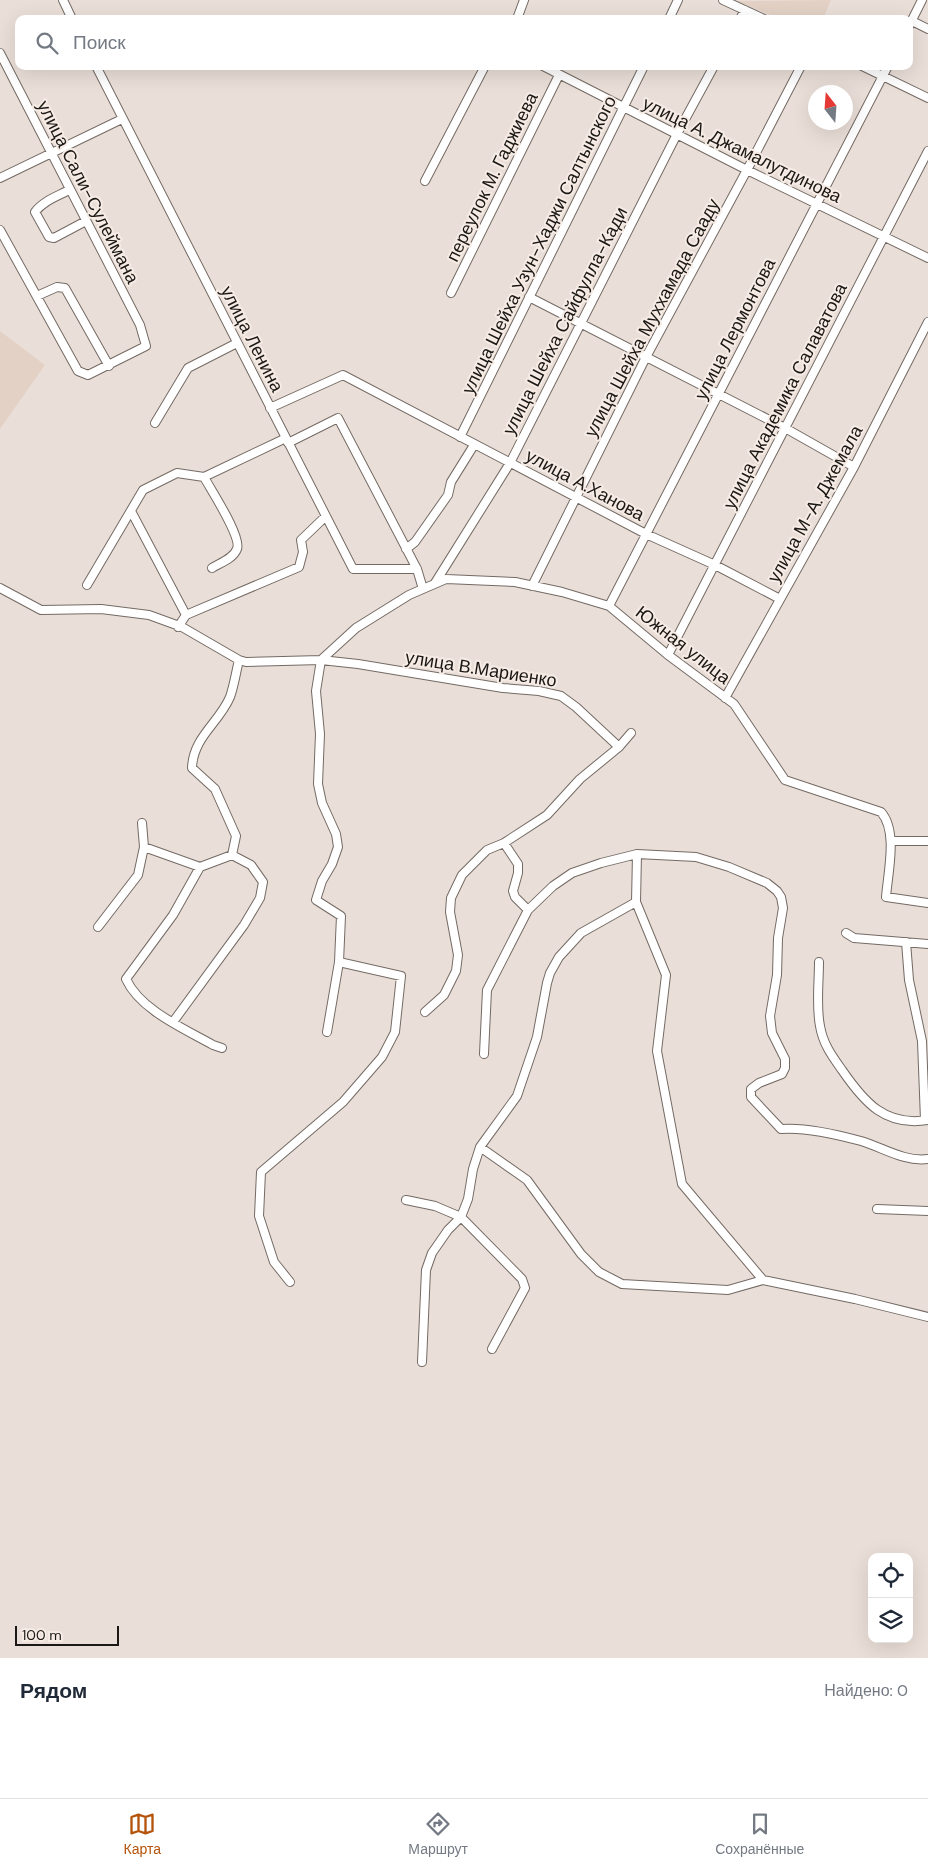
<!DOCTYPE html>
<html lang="ru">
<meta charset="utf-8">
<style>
:root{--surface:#fff;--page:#f6f6f7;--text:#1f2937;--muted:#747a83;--line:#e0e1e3;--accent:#b45309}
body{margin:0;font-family:"DM Sans",sans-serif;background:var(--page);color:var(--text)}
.controls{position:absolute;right:15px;bottom:15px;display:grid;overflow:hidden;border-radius:10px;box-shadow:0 5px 20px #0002}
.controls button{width:45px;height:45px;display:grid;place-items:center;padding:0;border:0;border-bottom:1px solid var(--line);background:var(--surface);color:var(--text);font:25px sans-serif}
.compass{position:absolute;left:808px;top:85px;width:45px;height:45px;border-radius:50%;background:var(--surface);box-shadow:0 5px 20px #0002;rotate:343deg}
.scale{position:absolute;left:15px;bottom:12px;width:104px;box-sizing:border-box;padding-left:5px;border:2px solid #1a1714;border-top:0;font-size:14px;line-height:18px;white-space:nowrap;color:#1a1714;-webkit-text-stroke:4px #f7ece5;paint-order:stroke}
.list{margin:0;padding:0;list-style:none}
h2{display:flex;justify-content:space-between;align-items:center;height:65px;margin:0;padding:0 20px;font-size:21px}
h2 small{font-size:16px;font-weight:400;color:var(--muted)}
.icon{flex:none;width:28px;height:28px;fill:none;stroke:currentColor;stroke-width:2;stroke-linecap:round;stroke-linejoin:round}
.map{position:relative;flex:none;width:928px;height:1658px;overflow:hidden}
.search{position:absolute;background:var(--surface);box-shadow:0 5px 20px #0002;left:15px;right:15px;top:15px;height:55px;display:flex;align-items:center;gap:12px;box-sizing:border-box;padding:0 18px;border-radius:10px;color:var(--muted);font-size:19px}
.sheet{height:140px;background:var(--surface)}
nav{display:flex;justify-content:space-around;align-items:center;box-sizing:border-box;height:70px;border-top:1px solid var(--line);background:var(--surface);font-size:14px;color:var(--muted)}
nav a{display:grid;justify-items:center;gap:2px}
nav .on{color:var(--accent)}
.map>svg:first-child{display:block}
.built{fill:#e3d1c5}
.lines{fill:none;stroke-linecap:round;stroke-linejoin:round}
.minor-casing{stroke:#746a64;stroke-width:10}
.minor{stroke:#fff;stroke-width:8}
.labels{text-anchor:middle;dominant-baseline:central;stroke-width:4;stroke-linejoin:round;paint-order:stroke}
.street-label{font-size:18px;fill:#1a1714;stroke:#f7ece5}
</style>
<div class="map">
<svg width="928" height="1658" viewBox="0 0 928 1658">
<rect width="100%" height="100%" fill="#eadfd8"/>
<!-- built -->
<path class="built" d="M831,0L823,19H780L737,1Z
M0,331L45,365L0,429Z"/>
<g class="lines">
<!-- minor casing -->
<g class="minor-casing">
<path id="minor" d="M63,0L72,19
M723,0L764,19
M517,19L524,0
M669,19L678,0
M740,19L745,10
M912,21L928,29
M909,26L922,0
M0,53L140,325L146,346L88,375L78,371L0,230
M96,66L353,569H417
M543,66L747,170L928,258
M862,66L928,98
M0,178L122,119
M425,181L485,66
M69,190C58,196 43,201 35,212L49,237L54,238L86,221
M451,293L559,75
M37,296L57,287L65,288L109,366
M529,297L785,428L854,467
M270,408L343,375L646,534L715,565L780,599
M155,423L188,368L237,343
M460,437L644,66
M288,443L338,418L417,569L423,589
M204,477C211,490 242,537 237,549C233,559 220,563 212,568
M131,511L186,615
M406,549L415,542L448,495L451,482L474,445
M435,583L510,463L677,134L714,66
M87,585L143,490L177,473L204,477L286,438
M532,586L646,357L747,170L801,66
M0,588L41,610L101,609L149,615L182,627L239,660L246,662L321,660L358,664L503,688L539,691L561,696L576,707L619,747
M609,606L888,66
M178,627L186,615L299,567L303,552L301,540L326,516
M668,655L928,151
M321,660L356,628L409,595L446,579L515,582L562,592L609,606L668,655L734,704L785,780L881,812C898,831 888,872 886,897L928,903
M321,660L316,691L320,734L318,784L322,803L336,834L338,847L332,864L322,881L316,900L341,916L339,962L327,1032
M725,698L854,467L928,322
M891,841H928
M504,843L518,864V873L513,891L515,897L528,910
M144,847L200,867L232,855
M232,855L236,836L215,789L192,768C193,737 219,723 230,697C234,686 236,672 239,660
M200,867L173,915L126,979C140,1010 185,1029 213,1045L222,1048
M636,902L666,975L657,1051L682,1184L763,1280L855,1299L928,1317
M98,927L138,875L144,847L142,823
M846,933L854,938L928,944
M906,942L909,980L922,1041L925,1120
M819,962C819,982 816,1006 820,1026C823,1044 832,1056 842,1070C864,1102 885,1127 928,1120
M425,1012L444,995L456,971L458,955L450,912L451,898L462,875L487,850L504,843L547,815L580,779L619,747L631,733
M173,1022L244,925L260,898L263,882L251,865L232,855
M484,1054L487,990L528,910L553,886L572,873L601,863L637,854L696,857L729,867L767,883L777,891L781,897L783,908L778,938L777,975L770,1016L772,1033L785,1059V1068L782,1074L759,1083L751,1089V1097L781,1129C804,1127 839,1135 861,1141C884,1148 904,1162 928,1159
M480,1147L527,1180L581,1254L599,1272L622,1284L728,1290L763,1280
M406,1200L435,1206L461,1217L522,1279L525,1288L492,1349
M877,1209L928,1211
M290,1282L274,1262L259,1216L261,1172L343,1102L382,1057L395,1032L401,976L339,962
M422,1362L426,1270L432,1253L448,1230L461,1217L468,1199L473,1169L480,1147L517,1096L537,1037L547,983L550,973L559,957L581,933L636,902L637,854"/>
</g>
<!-- minor -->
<use href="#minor" class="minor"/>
</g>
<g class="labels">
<!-- street labels -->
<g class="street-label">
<text transform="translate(742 150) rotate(26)">улица А. Джамалутдинова</text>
<text transform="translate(492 177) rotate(-64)">переулок М. Гаджиева</text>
<text transform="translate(88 192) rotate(63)">улица Сали-Сулеймана</text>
<text transform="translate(539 245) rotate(-64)">улица Шейха Узун-Хаджи Салтынского</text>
<text transform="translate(652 318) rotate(-62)">улица Шейха Муххамада Сааду</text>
<text transform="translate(565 321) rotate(-63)">улица Шейха Сайфулла-Кади</text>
<text transform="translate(735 329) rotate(-63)">улица Лермонтова</text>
<text transform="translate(252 339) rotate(63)">улица Ленина</text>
<text transform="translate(785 396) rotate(-63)">улица Академика Салаватова</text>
<text transform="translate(585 485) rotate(28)">улица А.Ханова</text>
<text transform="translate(815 504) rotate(-61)">улица М-А. Джемала</text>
<text transform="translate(683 645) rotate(38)">Южная улица</text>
<text transform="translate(481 669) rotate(9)">улица В.Мариенко</text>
</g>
</g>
</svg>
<div class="controls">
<button><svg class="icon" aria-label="locate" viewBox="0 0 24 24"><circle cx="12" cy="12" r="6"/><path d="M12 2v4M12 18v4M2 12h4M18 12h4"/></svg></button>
<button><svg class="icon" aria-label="layers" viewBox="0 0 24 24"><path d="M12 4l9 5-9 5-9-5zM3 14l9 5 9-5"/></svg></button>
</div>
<svg class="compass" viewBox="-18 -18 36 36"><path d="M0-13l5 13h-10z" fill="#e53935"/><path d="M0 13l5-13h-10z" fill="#747a83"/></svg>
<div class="scale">100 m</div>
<div class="search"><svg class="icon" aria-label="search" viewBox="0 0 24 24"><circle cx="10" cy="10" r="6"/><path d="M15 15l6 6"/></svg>Поиск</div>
</div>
<section class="sheet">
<h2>Рядом<small>Найдено: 0</small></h2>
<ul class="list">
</ul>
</section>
<nav>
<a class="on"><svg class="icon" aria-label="map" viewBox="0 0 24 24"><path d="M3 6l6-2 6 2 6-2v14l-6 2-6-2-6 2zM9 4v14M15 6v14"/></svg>Карта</a>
<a><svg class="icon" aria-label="directions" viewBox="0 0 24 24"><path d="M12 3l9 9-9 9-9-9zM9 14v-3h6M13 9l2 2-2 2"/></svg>Маршрут</a>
<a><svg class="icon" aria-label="saved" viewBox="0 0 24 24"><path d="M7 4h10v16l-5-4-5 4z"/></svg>Сохранённые</a>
</nav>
